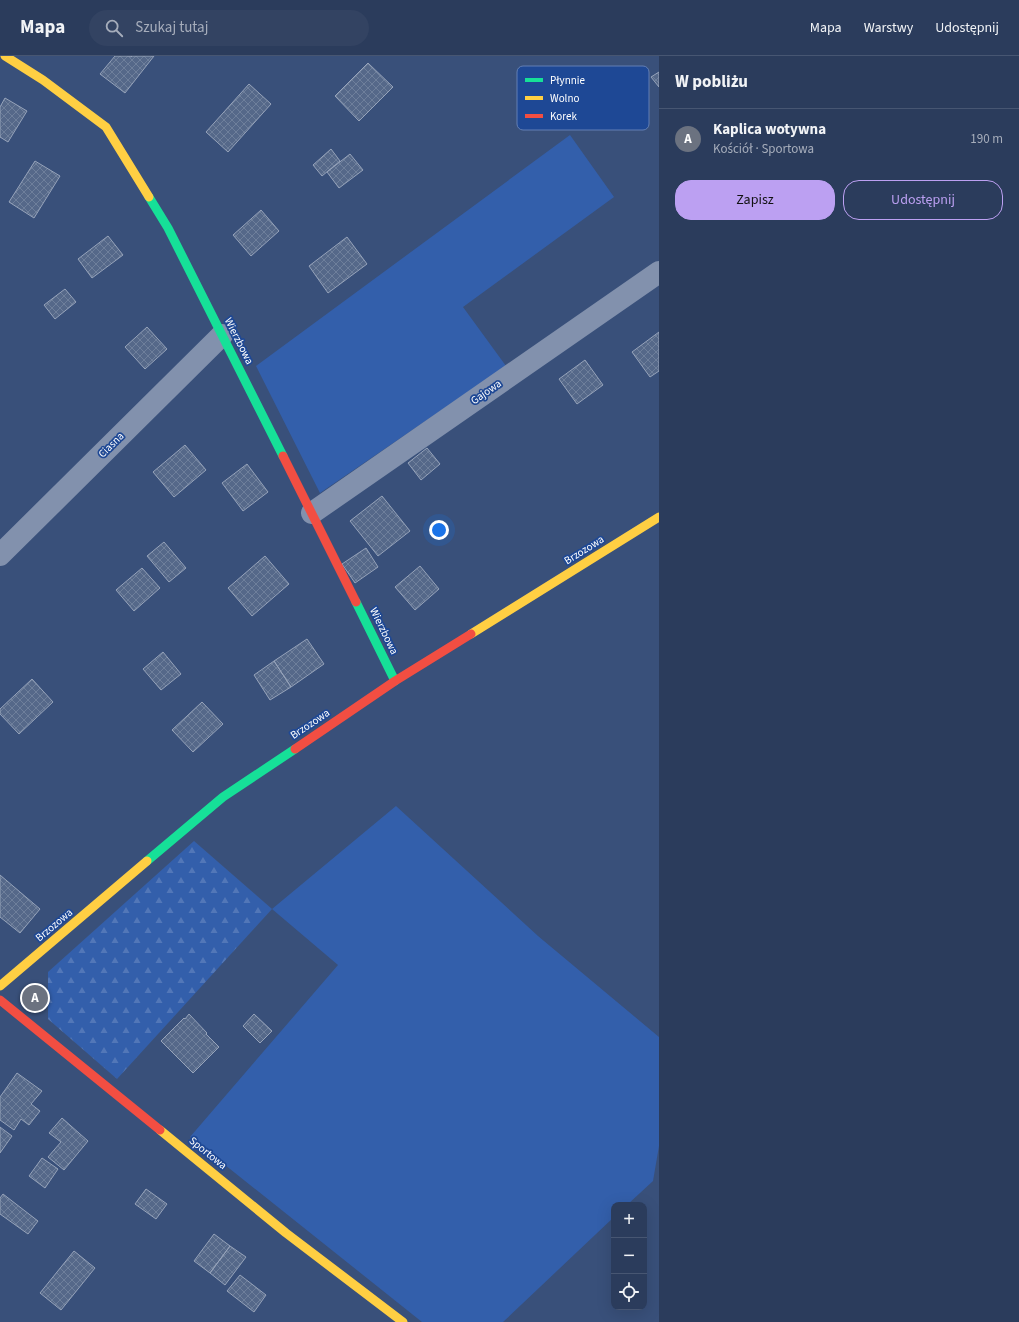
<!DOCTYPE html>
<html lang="pl">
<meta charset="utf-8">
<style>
:root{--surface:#2b3c5c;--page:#334362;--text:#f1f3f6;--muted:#a6adbb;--line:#475672;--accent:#bca0f2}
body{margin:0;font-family:"Source Sans 3",sans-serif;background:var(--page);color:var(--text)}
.controls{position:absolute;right:12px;bottom:12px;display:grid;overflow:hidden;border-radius:8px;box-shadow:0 4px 16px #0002}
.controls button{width:36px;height:36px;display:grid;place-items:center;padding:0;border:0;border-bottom:1px solid var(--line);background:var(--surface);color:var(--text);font:20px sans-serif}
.you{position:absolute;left:439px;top:474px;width:14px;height:14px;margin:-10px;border:3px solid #fff;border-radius:50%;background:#1a73e8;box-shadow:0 0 0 6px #1a73e833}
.badge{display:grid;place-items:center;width:26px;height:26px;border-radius:50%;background:var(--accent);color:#fff;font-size:13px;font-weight:700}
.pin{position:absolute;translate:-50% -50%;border:2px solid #fff;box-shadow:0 1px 4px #0006}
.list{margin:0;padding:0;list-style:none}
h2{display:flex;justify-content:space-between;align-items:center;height:52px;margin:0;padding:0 16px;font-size:17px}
h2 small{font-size:13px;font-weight:400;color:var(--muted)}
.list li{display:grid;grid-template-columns:26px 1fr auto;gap:12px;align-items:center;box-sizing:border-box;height:60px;padding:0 16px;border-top:1px solid var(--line)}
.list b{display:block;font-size:15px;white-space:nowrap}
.list p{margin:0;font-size:13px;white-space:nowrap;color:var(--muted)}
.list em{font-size:13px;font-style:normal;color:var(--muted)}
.actions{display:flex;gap:8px;padding:12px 16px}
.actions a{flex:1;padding:9px 0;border:1px solid var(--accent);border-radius:16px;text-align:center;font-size:14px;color:var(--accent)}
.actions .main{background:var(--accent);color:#111}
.icon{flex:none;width:22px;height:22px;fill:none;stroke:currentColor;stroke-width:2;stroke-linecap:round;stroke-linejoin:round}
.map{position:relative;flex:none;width:659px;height:1266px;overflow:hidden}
header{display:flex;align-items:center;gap:24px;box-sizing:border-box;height:56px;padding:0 20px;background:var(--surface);border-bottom:1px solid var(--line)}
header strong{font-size:19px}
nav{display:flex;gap:22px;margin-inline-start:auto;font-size:14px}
.search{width:280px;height:36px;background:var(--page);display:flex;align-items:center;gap:10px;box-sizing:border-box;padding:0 14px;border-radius:22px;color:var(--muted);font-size:15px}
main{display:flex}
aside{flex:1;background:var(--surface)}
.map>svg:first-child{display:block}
.green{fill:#335fab}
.forest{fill:url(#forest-firs)}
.building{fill:url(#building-cross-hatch);stroke:#96a3ba}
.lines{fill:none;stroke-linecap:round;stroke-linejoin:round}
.street{stroke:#8291ad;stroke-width:22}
.fast{stroke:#16e098;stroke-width:9}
.slow{stroke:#ffcf43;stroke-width:9}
.jam{stroke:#f24e42;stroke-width:9}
.labels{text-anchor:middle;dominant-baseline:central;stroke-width:3.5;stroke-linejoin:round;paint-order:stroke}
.street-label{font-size:11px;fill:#fff;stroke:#1e4895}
.key{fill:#1e4895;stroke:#627fb5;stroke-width:1}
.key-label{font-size:11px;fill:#fff}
</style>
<header>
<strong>Mapa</strong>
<div class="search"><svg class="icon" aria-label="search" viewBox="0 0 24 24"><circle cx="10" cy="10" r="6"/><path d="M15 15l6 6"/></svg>Szukaj tutaj</div>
<nav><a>Mapa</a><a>Warstwy</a><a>Udostępnij</a></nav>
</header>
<main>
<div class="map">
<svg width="659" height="1266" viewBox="0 0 659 1266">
<defs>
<pattern id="forest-firs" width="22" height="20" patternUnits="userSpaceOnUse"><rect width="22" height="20" fill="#335fab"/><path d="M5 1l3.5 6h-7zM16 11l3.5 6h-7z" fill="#5277b8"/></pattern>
<pattern id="building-cross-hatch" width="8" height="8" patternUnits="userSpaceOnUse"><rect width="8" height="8" fill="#556889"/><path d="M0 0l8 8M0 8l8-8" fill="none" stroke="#6e7f9b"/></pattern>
</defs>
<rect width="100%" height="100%" fill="#39507a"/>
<!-- green -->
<path class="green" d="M570,79L614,141L463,251L506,310L320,437L256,310Z
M396,750L538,880L659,981V1090L653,1125L627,1149H614V1161L503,1266H422L190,1081L338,909L272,853Z"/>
<!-- forest -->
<path class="forest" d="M194,785L272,853L117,1023L48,963V916Z"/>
<!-- building -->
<path class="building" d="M115,0H129L131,1L132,0H154L125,37L100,18Z
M368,7L393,31L359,65L335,40Z
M659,16V31L651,21Z
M249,28L271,48L228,96L206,76Z
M5,42L27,55L8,86L0,81V51Z
M331,93L340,105L322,120L313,109Z
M350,98L363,114L339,132L327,116Z
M35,105L60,120L34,162L9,146Z
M261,154L279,175L251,200L233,179Z
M108,180L123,199L92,222L78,203Z
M347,181L367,208L328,237L309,210Z
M65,233L76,246L55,263L44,249Z
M147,271L167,293L145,313L125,291Z
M659,276V315L650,321L632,296Z
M585,304L603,329L577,348L559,323Z
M185,389L206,414L174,441L153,416Z
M427,392L440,408L421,424L408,407Z
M247,408L268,436L243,455L222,427Z
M382,440L410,475L378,500L350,465Z
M164,486L186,512L169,526L147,500Z
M366,492L378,511L355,527L342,508Z
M265,500L289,528L252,560L228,532Z
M420,510L439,533L415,554L395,531Z
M142,512L160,532L134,555L116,534Z
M307,583L324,608L291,631L274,605Z
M163,596L181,618L161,634L143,613Z
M274,605L291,631L270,644L254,619Z
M32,623L53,646L19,678L0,658V653Z
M202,646L223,668L193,696L172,674Z
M0,819L40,853L20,877L0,861Z
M37,936L42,942L34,947L29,941Z
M189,958L207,977L206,978L219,991L193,1017L161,985L184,962L185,963Z
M254,958L272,975L260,987L243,970Z
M17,1017L42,1035L31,1048L40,1055L29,1069L21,1063L14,1074L0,1064V1041Z
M62,1062L88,1085L64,1114L48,1101L61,1086L49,1077Z
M0,1071L12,1080L0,1097Z
M42,1102L58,1113L45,1132L29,1120Z
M146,1133L167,1148L156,1163L135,1148Z
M3,1138L38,1165L28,1178L0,1158V1142Z
M214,1178L230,1190L210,1217L194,1205Z
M230,1190L246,1201L225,1229L210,1217Z
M74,1195L95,1212L61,1254L40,1237Z
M240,1219L266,1239L254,1256L227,1235Z"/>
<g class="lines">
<!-- street -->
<path class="street" d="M312,457L659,216
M0,499L222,279"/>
<!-- fast -->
<path class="fast" d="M149,141L168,172L283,400
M356,546L395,625
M147,805L223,741L295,693"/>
<!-- slow -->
<path class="slow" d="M5,0L43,24L106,71L149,141
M471,578L659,461
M0,930L147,805
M160,1074L286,1177L403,1266"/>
<!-- jam -->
<path class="jam" d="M283,400L356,546
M295,693L395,625L471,578
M0,944L160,1074"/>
</g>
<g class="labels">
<!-- street labels -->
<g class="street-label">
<text transform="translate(239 285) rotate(63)">Wierzbowa</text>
<text transform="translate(486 336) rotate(-35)">Gajowa</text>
<text transform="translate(111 389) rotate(-45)">Ciasna</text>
<text transform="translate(584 494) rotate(-32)">Brzozowa</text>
<text transform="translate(384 575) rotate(64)">Wierzbowa</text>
<text transform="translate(310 668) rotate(-34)">Brzozowa</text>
<text transform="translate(54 869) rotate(-40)">Brzozowa</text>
<text transform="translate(208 1097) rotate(39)">Sportowa</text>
</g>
</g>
<!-- legend -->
<rect x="517" y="10" width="132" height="64" rx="6" class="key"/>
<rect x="525" y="22" width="18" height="4" fill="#16e098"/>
<rect x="525" y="40" width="18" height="4" fill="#ffcf43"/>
<rect x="525" y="58" width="18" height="4" fill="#f24e42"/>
<g class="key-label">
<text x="550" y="28">Płynnie</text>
<text x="550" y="46">Wolno</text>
<text x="550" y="64">Korek</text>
</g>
</svg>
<div class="controls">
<button>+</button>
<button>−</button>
<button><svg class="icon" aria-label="locate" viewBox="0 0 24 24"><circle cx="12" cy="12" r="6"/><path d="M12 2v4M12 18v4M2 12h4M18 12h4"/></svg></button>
</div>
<div class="you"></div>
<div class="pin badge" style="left:35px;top:942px;background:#6b7280">A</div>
</div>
<aside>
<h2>W pobliżu<small></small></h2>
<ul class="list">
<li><span class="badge" style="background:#6b7280">A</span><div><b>Kaplica wotywna</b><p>Kościół · Sportowa</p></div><em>190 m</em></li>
</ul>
<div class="actions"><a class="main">Zapisz</a><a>Udostępnij</a></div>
</aside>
</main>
